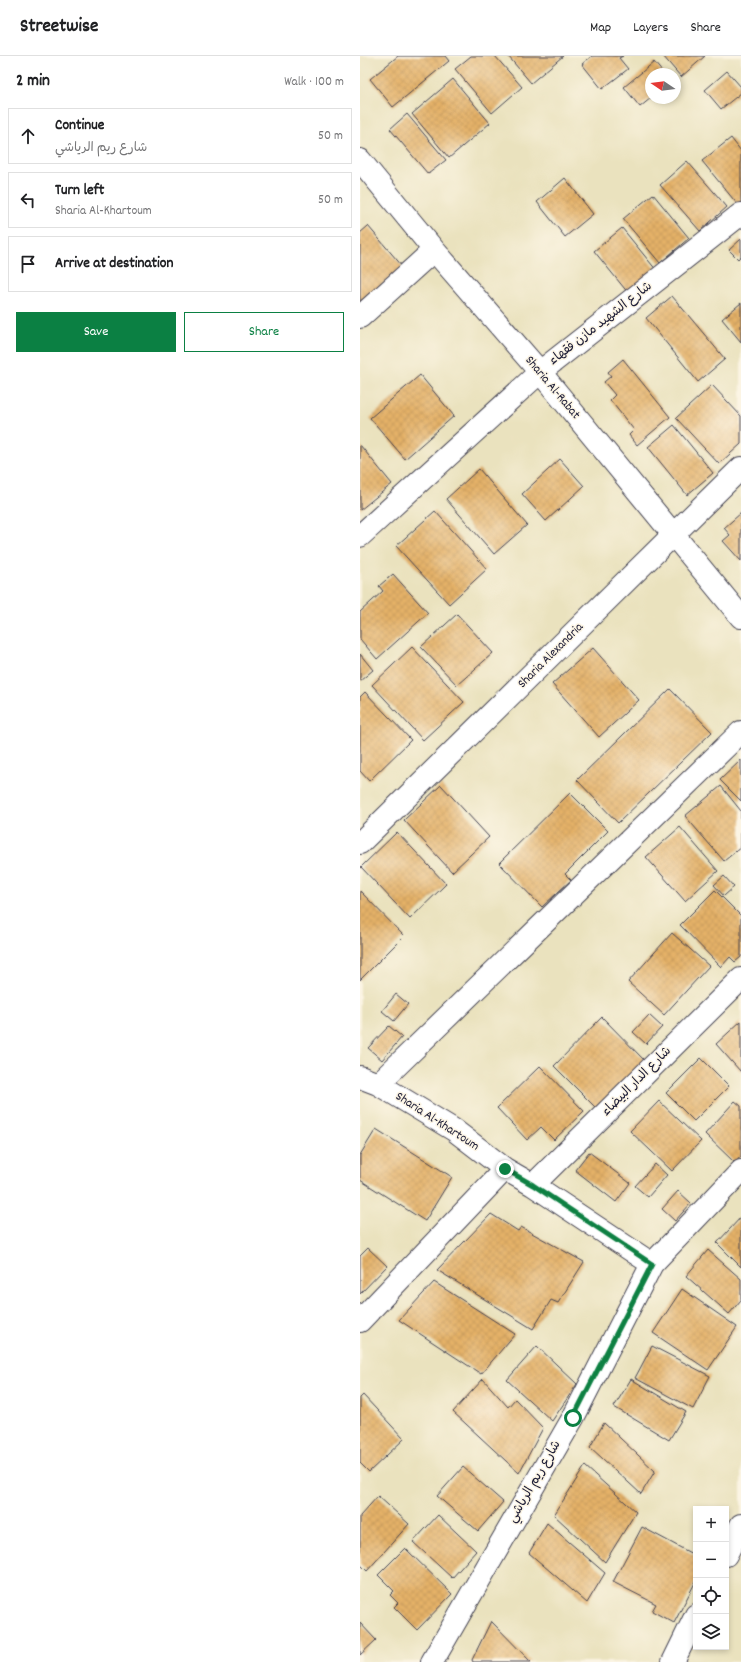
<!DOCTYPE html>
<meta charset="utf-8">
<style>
:root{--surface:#fff;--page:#f6f6f6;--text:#202124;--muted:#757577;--line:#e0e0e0;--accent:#0b8043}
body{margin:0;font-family:Dekko,"Playpen Sans Arabic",sans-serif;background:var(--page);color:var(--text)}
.controls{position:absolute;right:12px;bottom:12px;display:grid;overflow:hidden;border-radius:0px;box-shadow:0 2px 6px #0003}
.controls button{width:36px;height:36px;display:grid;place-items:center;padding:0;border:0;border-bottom:1px solid var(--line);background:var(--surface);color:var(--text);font:20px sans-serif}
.compass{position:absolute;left:285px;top:12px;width:36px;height:36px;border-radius:50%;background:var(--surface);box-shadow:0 2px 6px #0003;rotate:283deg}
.stop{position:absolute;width:12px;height:12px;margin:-9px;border:3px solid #0b8043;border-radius:50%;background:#fff}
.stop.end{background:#0b8043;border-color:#fff;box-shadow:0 1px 4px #0008}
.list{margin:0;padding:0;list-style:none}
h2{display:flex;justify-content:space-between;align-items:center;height:52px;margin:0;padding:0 16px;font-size:17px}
h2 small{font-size:13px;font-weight:400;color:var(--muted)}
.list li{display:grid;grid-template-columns:26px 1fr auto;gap:12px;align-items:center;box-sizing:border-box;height:56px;margin:0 8px 8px;padding:0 8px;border:1px solid var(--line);border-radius:0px}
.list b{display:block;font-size:15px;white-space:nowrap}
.list p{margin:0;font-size:13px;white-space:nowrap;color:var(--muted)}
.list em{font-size:13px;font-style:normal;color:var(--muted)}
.actions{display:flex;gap:8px;padding:12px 16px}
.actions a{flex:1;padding:9px 0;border:1px solid var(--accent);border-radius:0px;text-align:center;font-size:14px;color:var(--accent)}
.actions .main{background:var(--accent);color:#fff}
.icon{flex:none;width:22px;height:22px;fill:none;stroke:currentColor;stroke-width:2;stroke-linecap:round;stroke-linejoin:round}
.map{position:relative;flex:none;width:381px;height:1606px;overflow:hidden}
header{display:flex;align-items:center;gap:24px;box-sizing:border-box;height:56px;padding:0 20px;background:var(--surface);border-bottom:1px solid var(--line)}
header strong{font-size:19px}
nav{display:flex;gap:22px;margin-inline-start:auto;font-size:14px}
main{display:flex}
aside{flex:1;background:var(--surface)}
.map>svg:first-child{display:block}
.building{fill:url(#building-cross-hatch)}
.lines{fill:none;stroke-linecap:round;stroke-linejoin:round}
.minor-casing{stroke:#403f4f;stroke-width:24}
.minor{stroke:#fff;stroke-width:22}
.route{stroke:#0b8043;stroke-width:5}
.labels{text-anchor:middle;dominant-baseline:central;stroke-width:3;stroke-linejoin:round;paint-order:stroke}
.street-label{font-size:13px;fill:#22223b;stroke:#fcf5e5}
</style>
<header>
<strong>Streetwise</strong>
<nav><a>Map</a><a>Layers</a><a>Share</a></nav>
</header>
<main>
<aside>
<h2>2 min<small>Walk · 100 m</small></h2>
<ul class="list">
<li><svg class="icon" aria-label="ahead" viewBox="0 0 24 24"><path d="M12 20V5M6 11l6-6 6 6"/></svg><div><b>Continue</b><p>شارع ريم الرياشي</p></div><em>50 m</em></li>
<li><svg class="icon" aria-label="left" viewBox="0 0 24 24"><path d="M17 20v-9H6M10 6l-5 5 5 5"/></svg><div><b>Turn left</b><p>Sharia Al-Khartoum</p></div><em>50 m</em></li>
<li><svg class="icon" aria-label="arrive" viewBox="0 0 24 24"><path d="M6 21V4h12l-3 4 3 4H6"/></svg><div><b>Arrive at destination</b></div></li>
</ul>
<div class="actions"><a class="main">Save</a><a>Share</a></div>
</aside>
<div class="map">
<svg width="381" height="1606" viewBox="0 0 381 1606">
<defs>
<pattern id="building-cross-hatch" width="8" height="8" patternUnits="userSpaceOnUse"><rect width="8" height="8" fill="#e4b168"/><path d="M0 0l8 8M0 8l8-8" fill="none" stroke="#c3985b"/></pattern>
</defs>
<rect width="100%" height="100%" fill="#fcf5e5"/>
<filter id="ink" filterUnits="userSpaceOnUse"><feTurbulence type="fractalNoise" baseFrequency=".025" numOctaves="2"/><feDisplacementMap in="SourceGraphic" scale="8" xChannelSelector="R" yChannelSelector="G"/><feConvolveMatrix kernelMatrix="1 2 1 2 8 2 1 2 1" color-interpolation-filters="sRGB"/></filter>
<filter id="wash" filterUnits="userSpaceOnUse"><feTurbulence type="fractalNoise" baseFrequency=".012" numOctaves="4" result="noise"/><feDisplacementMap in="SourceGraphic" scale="16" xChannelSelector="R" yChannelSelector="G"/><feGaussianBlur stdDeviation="0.9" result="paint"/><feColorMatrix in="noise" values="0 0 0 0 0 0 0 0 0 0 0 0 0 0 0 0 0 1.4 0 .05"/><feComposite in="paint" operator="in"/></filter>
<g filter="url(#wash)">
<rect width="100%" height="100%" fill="#eae2be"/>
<g id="blocks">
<!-- building -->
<path class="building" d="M38,0H85L89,5L33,51L10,23Z
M111,0H135L162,31L132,57L95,13Z
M148,0H203L171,27Z
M232,0H263L259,2L268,13L242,33L222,8Z
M303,0H345L321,21Z
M294,6L304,18H291V42L280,51L264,31Z
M367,15L381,31V37L361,53L345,34Z
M93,23L130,67L89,102L52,58Z
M47,58L86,104L68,118L30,73Z
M371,82L381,95V147L378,149L342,105Z
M327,105L367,151L340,175L300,129Z
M205,122L233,158L205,181L177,146Z
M293,138L329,182L300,207L263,163Z
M8,170L43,211L0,248V177Z
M262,172L297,215L269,238L234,195Z
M381,183V200L378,203L369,194Z
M312,240L365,303L338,326L286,262Z
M381,247V286L362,263Z
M263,303L310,361L277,389L269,379L274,374L250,344L255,339L244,326L251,320L248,316Z
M60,319L94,360L45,403L10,362Z
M352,329L381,360V388L359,408L316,362Z
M314,369L353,417L327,439L288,391Z
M0,389L32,428L0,454Z
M200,403L224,430L186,465L162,438Z
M119,413L167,469L134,498L86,443Z
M75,455L127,513L89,548L36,490Z
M381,457V505L363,485L370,479L364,472Z
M33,518L68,557L17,603L0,583V556L23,535L19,530Z
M97,558L133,597L97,629L61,591Z
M52,591L104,646L63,684L12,629Z
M233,592L279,644L239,681L192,628Z
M0,598L13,614L0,625Z
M310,633L352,676L258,767L217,724Z
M5,636L51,684L9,725L0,715V641Z
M381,704V745L360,724Z
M81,729L129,781L92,816L44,764Z
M361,730L381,755V791L364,805L325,760Z
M210,737L248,775L205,818L211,824L182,851L139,807Z
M320,771L358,815L325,845L286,801Z
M37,776L86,828L50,863L1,811Z
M364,820L374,831L364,840L354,829Z
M355,834L381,860V901L375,906L370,901L361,911L320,869Z
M0,835L44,880L0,924Z
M312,877L349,910L304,959L268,926Z
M36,938L48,948L34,965L22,955Z
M289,959L302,971L286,988L273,976Z
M242,961L285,1005L237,1053L194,1010Z
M381,965V1016L356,988Z
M29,970L42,981L22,1004L8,992Z
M341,1002L369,1030L334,1065L306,1037Z
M180,1010L224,1055L194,1084L181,1071L167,1084L137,1052Z
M299,1045L341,1085L312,1115L270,1075Z
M375,1045L381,1050V1100L375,1107L345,1078Z
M16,1073L92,1121L65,1165L0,1124V1099Z
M229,1096L270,1127L256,1146L215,1114Z
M295,1108L307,1119L288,1141L275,1130Z
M318,1135L331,1147L315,1165L302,1153Z
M131,1158L158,1175L161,1171L224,1206L198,1247L191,1244L173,1273L77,1214Z
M381,1161V1211L357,1187Z
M8,1192L27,1210L0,1238V1200Z
M348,1194L381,1223V1244L369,1258L326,1220Z
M74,1226L155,1278L121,1318L39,1264Z
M322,1233L377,1271L348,1314L293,1277Z
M177,1290L217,1328L192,1365L147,1324Z
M292,1290L350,1320L333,1353L275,1322Z
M123,1323L148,1351L155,1343L183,1372L159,1417L93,1356Z
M271,1323L326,1356L309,1384L254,1351Z
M3,1339L44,1383L9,1416L0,1407V1342Z
M244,1367L295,1415L281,1438L230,1391Z
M225,1410L276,1456L245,1506L194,1459Z
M103,1411L143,1446L118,1475L77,1440Z
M18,1440L49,1468L7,1515L0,1508V1460Z
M78,1459L116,1495L92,1522L53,1486Z
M187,1467L245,1517L227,1547L169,1497Z
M282,1471L336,1500V1525L314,1567L292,1555L296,1548L253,1526Z
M45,1492L92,1538L57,1574L34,1551L38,1547L30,1539L34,1535L18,1519Z
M131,1565L171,1606H113L112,1604Z
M0,1567L16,1584L0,1599Z"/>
</g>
</g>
<g filter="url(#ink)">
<use href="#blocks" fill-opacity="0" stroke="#403f4f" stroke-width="1"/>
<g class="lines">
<!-- minor casing -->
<g class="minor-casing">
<path id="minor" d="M0,104L74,194L180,316L381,561
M0,261L74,194
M0,480L180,316L381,158
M0,787L381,412
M0,1021L18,1028L94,1074L145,1113L173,1129L292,1208
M18,1028L381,676
M173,1129L381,923
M0,1265L145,1113
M366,1499L381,1469
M72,1606L213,1362L292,1208L381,1115
M313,1606L336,1559"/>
</g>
<!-- minor -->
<use href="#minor" class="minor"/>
</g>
</g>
<g class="lines" filter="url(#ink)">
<!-- route -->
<path class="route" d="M145,1113L173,1129L292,1208L213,1362"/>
</g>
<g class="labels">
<!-- street labels -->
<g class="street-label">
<text transform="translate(241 268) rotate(-38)">شارع الشهيد مازن فقهاء</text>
<text transform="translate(192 332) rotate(50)">Sharia Al-Rabat</text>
<text transform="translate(191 600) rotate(-45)">Sharia Alexandria</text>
<text transform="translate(277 1026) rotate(-45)">شارع الدار البيضاء</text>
<text transform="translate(77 1066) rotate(33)">Sharia Al-Khartoum</text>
<text transform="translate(175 1426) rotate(-60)">شارع ريم الرياشي</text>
</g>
</g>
</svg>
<div class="controls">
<button>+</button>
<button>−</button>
<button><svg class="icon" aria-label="locate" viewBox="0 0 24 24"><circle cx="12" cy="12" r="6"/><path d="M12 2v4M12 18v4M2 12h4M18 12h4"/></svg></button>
<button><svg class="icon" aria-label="layers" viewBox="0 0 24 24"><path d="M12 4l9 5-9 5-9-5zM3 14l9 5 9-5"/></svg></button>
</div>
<svg class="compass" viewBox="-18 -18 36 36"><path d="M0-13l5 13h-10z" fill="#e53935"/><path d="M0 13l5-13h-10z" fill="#757577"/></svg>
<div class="stop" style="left:213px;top:1362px"></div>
<div class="stop end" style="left:145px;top:1113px"></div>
</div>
</main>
